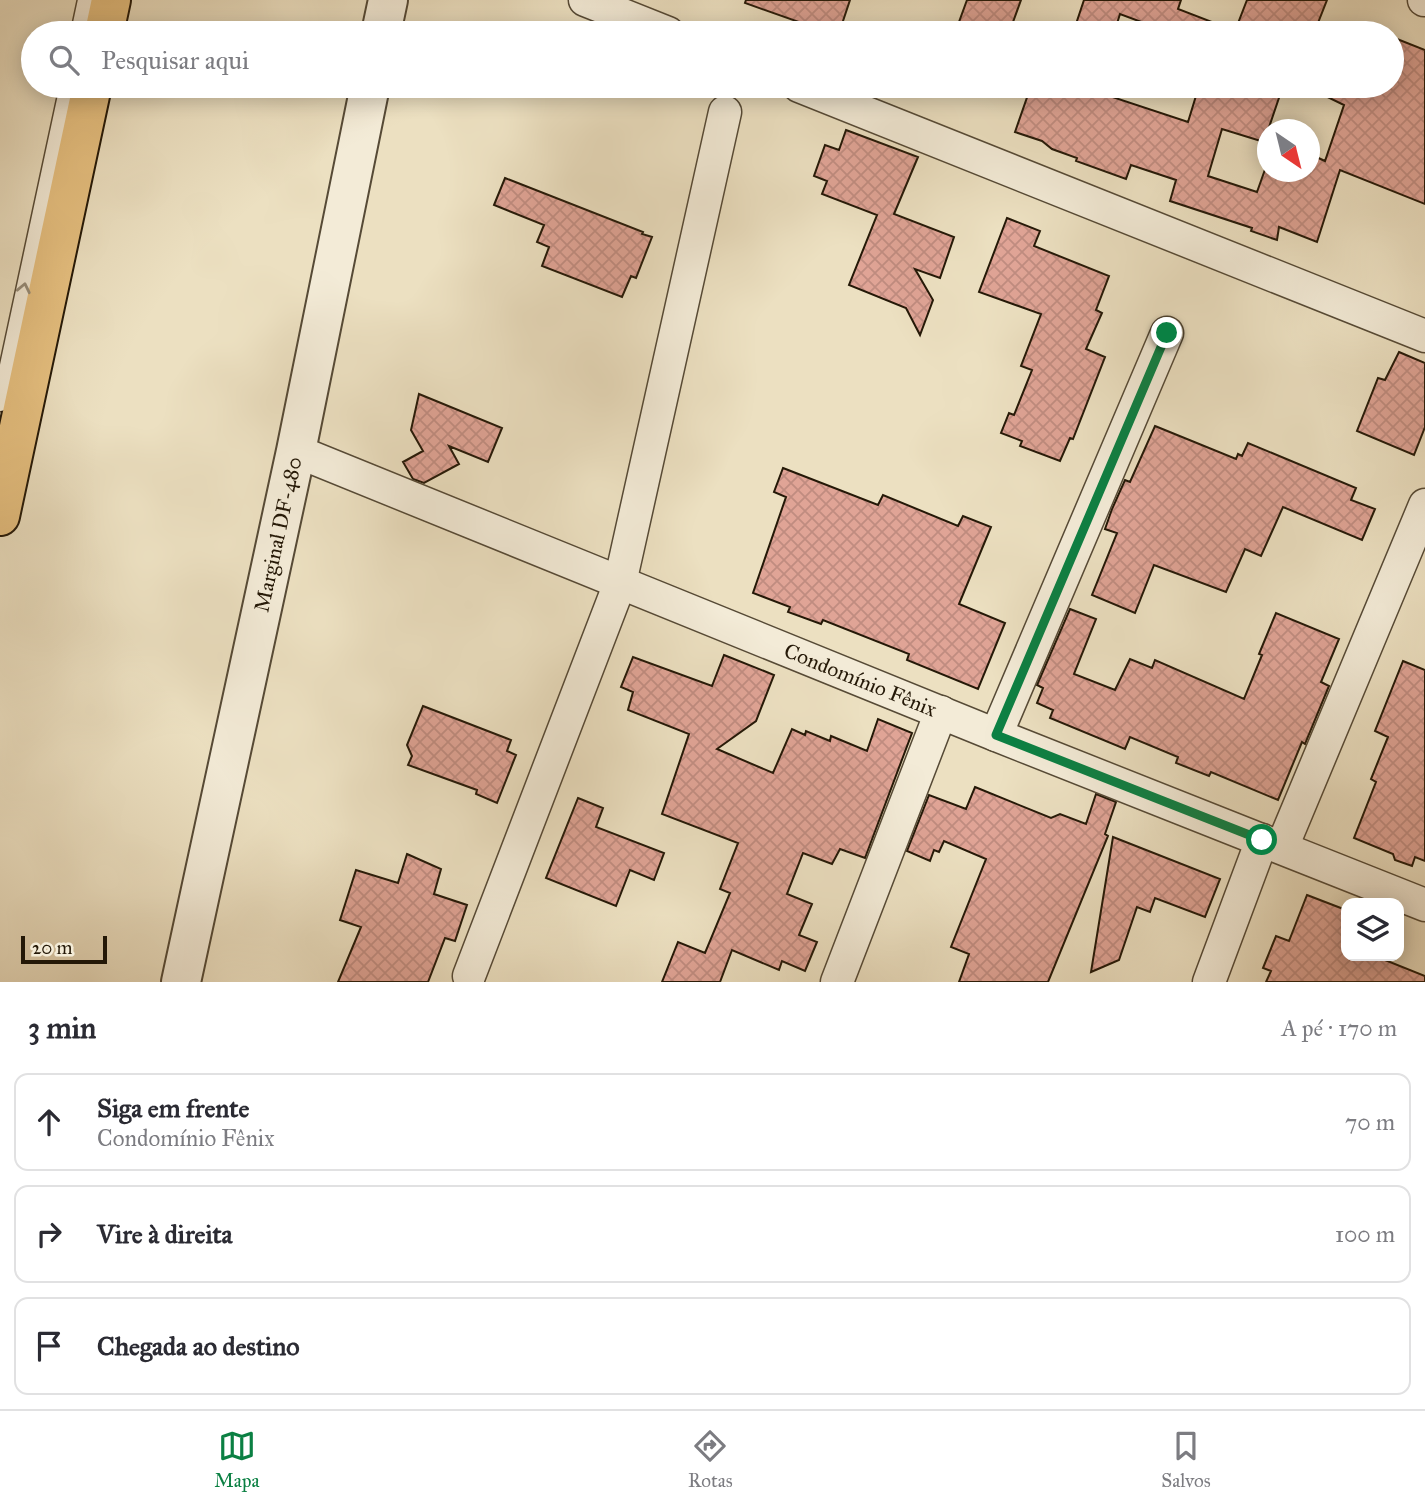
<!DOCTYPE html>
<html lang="pt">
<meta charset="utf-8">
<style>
:root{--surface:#fff;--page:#f7f7f7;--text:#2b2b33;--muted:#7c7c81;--line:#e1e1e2;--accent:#0b8043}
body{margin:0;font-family:"IM FELL Great Primer",serif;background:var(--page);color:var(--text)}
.controls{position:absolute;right:21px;bottom:21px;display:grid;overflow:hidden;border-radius:14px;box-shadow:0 4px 18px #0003}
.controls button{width:63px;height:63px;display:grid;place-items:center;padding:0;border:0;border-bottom:2px solid var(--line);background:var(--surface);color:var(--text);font:35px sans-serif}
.compass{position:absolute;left:1257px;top:119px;width:63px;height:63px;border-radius:50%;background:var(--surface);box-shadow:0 4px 18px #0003;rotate:145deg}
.scale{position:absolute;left:21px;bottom:18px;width:86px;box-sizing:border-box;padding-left:7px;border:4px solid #241807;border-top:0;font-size:19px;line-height:24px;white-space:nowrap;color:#241807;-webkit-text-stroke:5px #f3ebd7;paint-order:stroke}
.stop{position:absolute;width:21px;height:21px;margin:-16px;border:5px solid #0b8043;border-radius:50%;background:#fff}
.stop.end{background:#0b8043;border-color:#fff;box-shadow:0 2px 7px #0008}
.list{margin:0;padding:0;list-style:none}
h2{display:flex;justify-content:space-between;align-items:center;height:91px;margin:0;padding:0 28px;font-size:30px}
h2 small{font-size:23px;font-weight:400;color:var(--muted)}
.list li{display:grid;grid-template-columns:46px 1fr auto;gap:21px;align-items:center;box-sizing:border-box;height:98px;margin:0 14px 14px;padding:0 14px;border:2px solid var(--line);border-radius:14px}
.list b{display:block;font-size:26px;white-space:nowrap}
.list p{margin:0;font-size:23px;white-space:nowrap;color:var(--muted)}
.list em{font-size:23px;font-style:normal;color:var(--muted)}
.icon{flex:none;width:38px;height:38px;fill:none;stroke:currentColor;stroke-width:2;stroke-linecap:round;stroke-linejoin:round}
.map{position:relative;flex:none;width:1425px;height:982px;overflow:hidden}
.search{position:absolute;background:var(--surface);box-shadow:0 4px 18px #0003;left:21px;right:21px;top:21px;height:77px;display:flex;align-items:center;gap:18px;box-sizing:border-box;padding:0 24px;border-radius:38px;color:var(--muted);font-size:26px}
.sheet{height:427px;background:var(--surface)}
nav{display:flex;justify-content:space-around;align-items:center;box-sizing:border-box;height:98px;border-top:2px solid var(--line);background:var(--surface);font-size:19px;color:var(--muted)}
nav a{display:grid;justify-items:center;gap:4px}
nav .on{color:var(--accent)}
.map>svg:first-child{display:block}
.building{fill:url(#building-cross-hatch);stroke:#241807;stroke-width:2}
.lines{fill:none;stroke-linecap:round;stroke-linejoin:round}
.service-casing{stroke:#564a36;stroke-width:19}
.minor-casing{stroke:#564a36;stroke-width:35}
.tertiary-casing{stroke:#564a36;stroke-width:42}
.primary-casing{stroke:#241807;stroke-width:42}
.service{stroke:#f3ebd7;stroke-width:16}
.minor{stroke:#f3ebd7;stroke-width:32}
.tertiary{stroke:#f3ebd7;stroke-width:38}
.primary{stroke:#e6c080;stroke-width:38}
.oneway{stroke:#968c79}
.route{stroke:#0b8043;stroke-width:9}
.labels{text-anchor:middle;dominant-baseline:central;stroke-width:6;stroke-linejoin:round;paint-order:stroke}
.street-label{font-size:21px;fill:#241807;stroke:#f3ebd7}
</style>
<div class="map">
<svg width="1425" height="982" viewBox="0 0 1425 982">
<defs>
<pattern id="building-cross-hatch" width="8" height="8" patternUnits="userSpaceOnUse" patternTransform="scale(1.75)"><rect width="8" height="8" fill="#e0a496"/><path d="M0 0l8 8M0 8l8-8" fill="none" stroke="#c08c80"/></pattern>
</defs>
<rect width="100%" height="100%" fill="#ece0c1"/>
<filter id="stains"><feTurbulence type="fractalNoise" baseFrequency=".00286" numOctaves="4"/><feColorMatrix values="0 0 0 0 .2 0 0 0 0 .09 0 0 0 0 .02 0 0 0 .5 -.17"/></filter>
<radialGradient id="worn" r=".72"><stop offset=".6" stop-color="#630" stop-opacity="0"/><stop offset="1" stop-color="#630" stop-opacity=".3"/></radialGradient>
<!-- building -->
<path class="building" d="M746,0H850L839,33H830L745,3Z
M967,0H1021L1009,33H955Z
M1084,0H1181L1178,9L1235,31L1247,0H1327L1314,33H1171L1120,14L1114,33H1073Z
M1392,37L1425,50V204L1340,170L1317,242L1279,227L1277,240L1251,231L1252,228L1170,201L1176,180L1131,165L1126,179L1076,161L1077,158L1052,149L1042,141L1015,132L1031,86H1096L1094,91L1188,122L1199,86H1283L1264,142L1222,129L1208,176L1257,192L1268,161V172H1310V154L1325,161L1344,105L1305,86H1392Z
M846,130L918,157L894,214L954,237L940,278L915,269L933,300L920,335L906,308L849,285L877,215L822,194L827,181L814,176L825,145L839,150Z
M505,178L643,232L642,234L652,237L636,278L631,276L622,297L542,266L549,247L537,242L544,225L494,205Z
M1007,218L1040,231L1034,246L1109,276L1096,310L1102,313L1086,349L1105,357L1073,439L1070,438L1060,461L1020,446L1022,441L1001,433L1009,413L1014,415L1032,370L1021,366L1041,314L979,292Z
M1399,352L1425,363V427L1414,455L1357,431L1378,378L1385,380Z
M419,394L502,428L488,462L449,446L459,464L424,483L413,479L403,462L423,451L411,430Z
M1155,426L1236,459L1238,454L1242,456L1248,443L1356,488L1351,500L1375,509L1362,540L1283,507L1261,556L1245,549L1226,592L1154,565L1135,613L1092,595L1117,533L1105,529L1112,509L1125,480L1130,482Z
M783,468L878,505L883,495L958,526L963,516L991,527L959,604L1005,623L978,689L907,660L909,654L823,620L821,624L788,612L790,607L753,593L786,497L774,492Z
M1070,609L1096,619L1074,674L1115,690L1130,659L1152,668L1155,660L1244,699L1262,655L1259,654L1276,613L1339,639L1321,682L1329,686L1305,744L1302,742L1278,800L1211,772L1209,776L1176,763L1178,757L1130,737L1125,749L1050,718L1053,710L1037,703L1043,688L1037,685Z
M724,655L774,675L756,721L717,749L773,773L792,729L805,735L806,731L830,741L831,736L867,751L878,719L912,733L865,858L840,849L832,864L803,853L787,894L812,904L799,935L817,942L805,971L782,961L779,970L732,950L720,982H662L678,942L705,953L730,893L720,889L738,843L662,814L689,734L628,710L633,692L621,687L633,657L712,686Z
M1403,661L1425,670V861L1415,857L1412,866L1395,860L1393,854L1354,838L1376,782L1371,779L1388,737L1375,731Z
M423,706L511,740L507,751L516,755L497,803L476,794L477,790L408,765L412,756L407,745Z
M975,787L1051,818L1060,814L1086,824L1096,794L1116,802L1105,834L1108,836L1048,982H959L969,954L951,947L986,859L944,841L939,852L934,850L930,861L907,851L929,795L966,809Z
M578,798L603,808L596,827L664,853L654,880L630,870L616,906L546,878Z
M1113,837L1220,879L1205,917L1155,898L1150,912L1137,907L1119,960L1091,972Z
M407,854L441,869L434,894L467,905L455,941L445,938L428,982H338L361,927L340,920L356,870L398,883Z
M1307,895L1346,910V956H1375L1425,976V982H1266L1271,971L1263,968L1276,936L1289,941Z"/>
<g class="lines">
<!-- service casing -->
<g class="service-casing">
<path id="service" d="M79,33L86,0
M0,403L68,86"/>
</g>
<!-- minor casing -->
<g class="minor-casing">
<g id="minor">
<path d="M585,0L668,33"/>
<path d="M1424,0H1425"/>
<path d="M799,86L1425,336"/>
<path id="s1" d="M296,451L996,735L1425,905"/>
<path d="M996,735L1167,333"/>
<path d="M1282,847L1425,505"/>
<path d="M469,976L620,583L725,112"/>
<path d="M837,982L941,712"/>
<path d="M1209,982L1262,840"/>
</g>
</g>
<!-- tertiary casing -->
<g class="tertiary-casing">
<g id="tertiary">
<path d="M381,33L388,0"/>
<path id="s2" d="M181,982L296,451L370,86"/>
</g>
</g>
<!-- primary casing -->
<g class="primary-casing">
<path id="primary" d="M104,33L111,0
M0,516L92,86"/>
</g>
<!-- service -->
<use href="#service" class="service"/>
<!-- minor -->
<use href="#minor" class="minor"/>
<!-- tertiary -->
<use href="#tertiary" class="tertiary"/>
<!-- primary -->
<use href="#primary" class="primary"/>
</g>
<!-- one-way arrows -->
<defs><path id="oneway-chevron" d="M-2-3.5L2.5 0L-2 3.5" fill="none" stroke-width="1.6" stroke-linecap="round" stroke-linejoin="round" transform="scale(1.75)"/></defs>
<use class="oneway" href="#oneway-chevron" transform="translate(24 288) rotate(-78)"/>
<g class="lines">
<!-- route -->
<path class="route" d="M1167,333L996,735L1262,840"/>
</g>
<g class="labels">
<!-- street labels -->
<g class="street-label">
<text stroke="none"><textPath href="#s2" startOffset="458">Marginal DF-480</textPath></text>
<text stroke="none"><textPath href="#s1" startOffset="609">Condomínio Fênix</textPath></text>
</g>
</g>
<rect width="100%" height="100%" filter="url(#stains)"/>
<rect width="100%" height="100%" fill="url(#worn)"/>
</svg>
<div class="controls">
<button><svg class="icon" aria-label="layers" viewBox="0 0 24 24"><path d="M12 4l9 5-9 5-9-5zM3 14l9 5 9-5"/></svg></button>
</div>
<svg class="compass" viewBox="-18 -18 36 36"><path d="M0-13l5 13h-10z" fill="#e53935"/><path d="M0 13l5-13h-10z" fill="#7c7c81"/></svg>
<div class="scale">20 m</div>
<div class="stop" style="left:1262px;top:840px"></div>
<div class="stop end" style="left:1167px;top:333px"></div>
<div class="search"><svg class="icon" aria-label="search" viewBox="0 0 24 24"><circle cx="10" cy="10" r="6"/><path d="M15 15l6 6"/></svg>Pesquisar aqui</div>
</div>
<section class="sheet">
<h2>3 min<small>A pé · 170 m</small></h2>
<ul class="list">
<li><svg class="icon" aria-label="ahead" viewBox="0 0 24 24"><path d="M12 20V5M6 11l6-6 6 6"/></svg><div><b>Siga em frente</b><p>Condomínio Fênix</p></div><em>70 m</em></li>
<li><svg class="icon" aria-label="right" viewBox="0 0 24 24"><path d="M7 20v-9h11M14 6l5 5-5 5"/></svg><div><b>Vire à direita</b></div><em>100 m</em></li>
<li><svg class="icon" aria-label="arrive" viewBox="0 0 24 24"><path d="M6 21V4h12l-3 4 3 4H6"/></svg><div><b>Chegada ao destino</b></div></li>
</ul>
</section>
<nav>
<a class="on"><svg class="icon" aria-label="map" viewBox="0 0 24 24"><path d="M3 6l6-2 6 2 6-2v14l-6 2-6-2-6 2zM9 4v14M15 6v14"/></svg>Mapa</a>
<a><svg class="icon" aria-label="directions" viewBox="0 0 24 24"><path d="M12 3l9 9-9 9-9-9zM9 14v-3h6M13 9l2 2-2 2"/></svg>Rotas</a>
<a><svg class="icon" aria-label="saved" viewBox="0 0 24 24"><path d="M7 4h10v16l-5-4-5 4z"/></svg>Salvos</a>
</nav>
